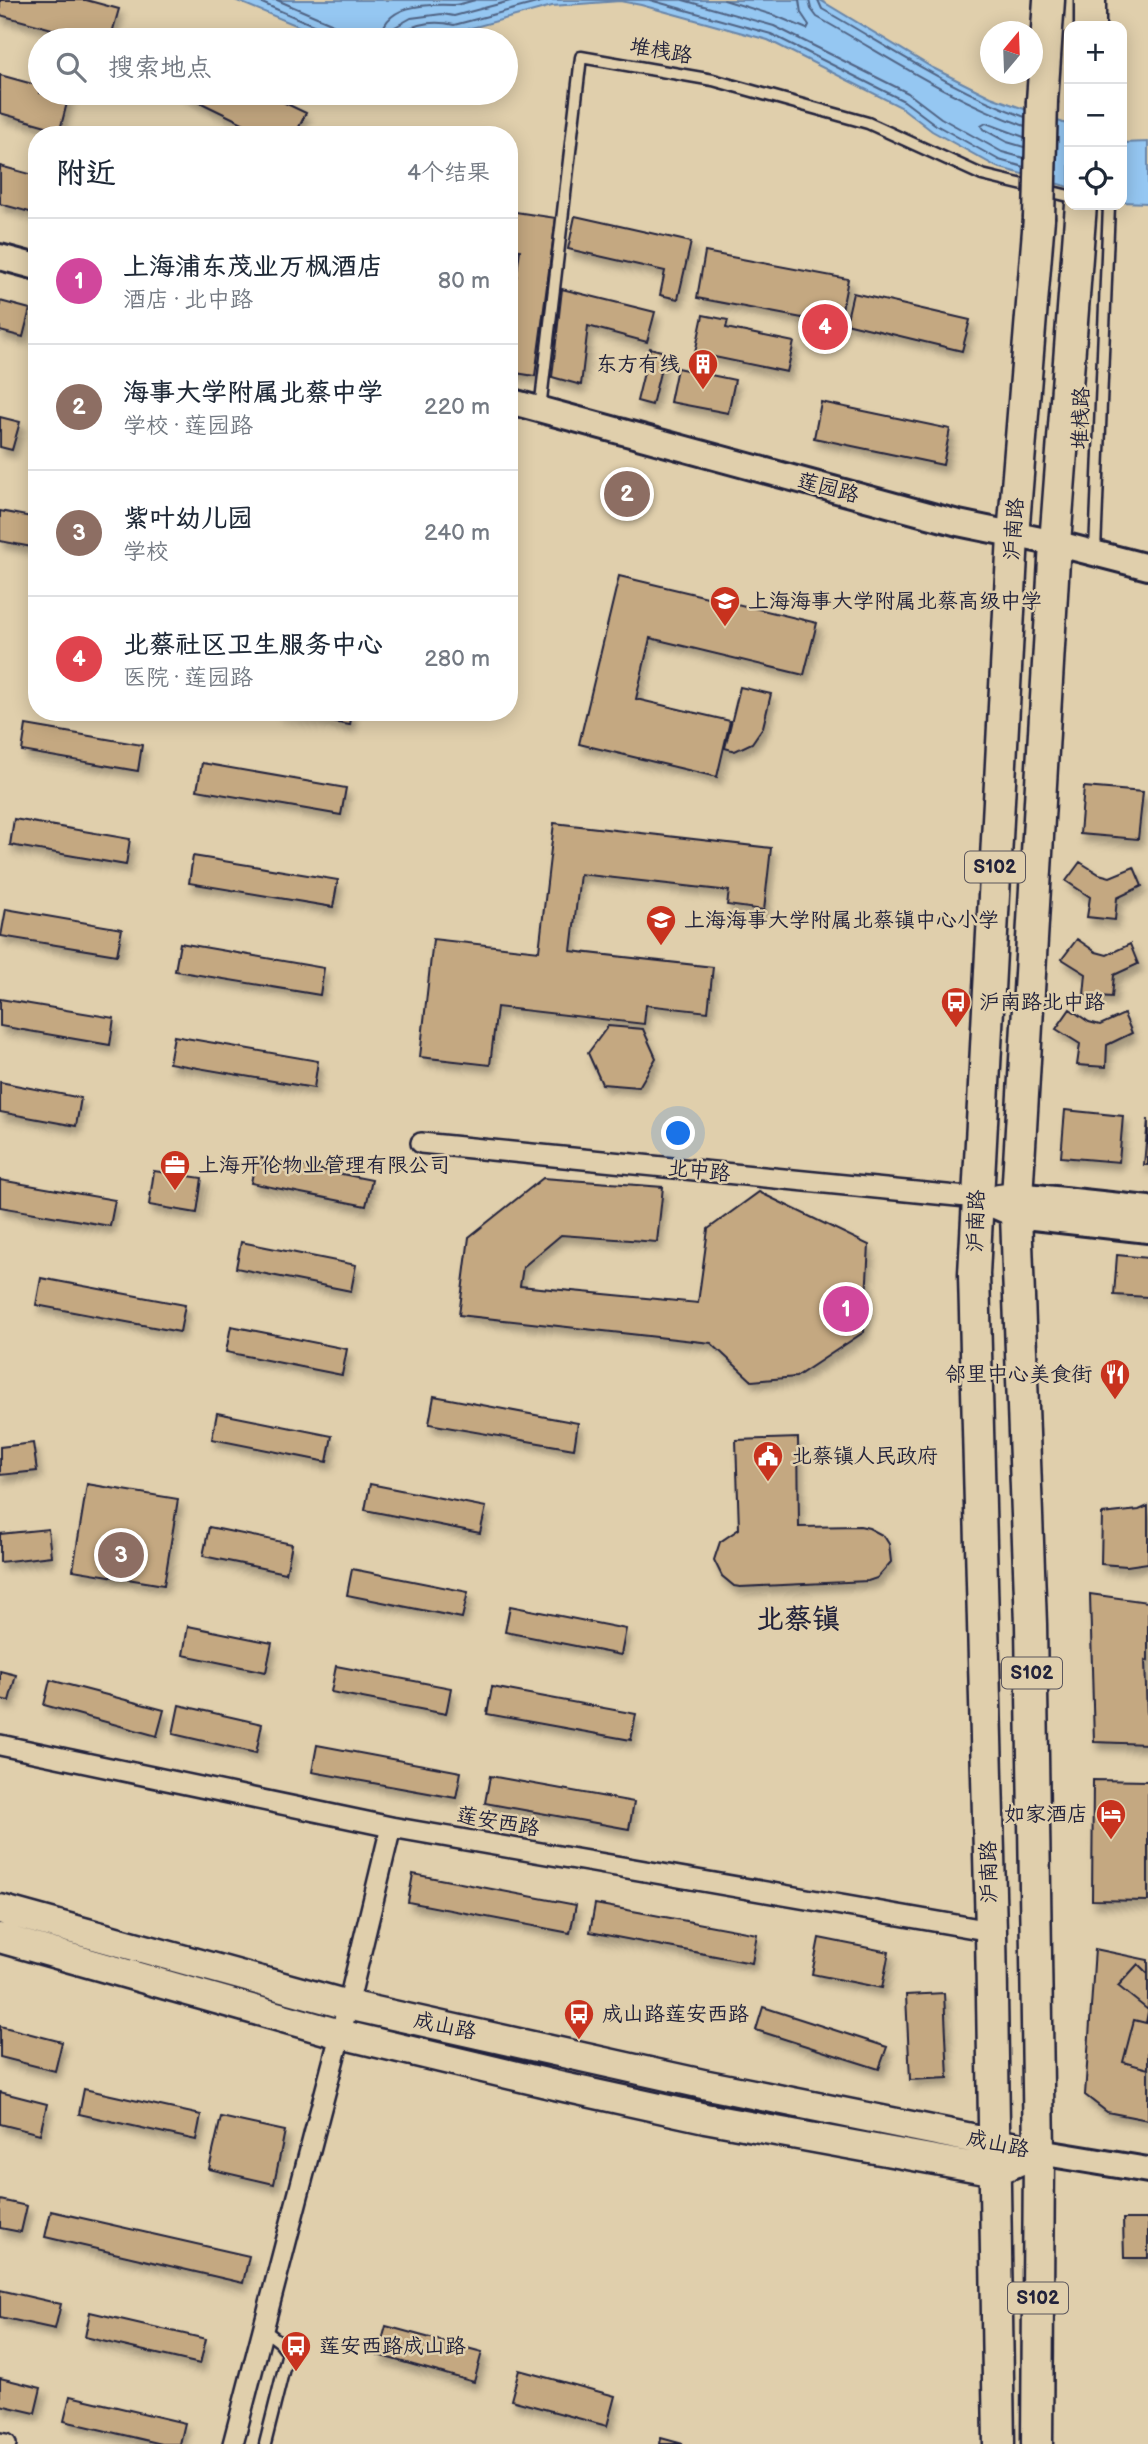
<!DOCTYPE html>
<html lang="zh">
<meta charset="utf-8">
<style>
:root{--surface:#fff;--page:#f6f6f7;--text:#1f2937;--muted:#747a83;--line:#e0e1e3;--accent:#7c3aed}
body{margin:0;font-family:"Balsamiq Sans","LXGW WenKai TC",sans-serif;background:var(--page);color:var(--text)}
.controls{position:absolute;right:21px;top:21px;display:grid;overflow:hidden;border-radius:14px;box-shadow:0 4px 18px #0003}
.controls button{width:63px;height:63px;display:grid;place-items:center;padding:0;border:0;border-bottom:2px solid var(--line);background:var(--surface);color:var(--text);font:35px sans-serif}
.compass{position:absolute;left:980px;top:21px;width:63px;height:63px;border-radius:50%;background:var(--surface);box-shadow:0 4px 18px #0003;rotate:19deg}
.you{position:absolute;left:679px;top:1134px;width:24px;height:24px;margin:-18px;border:5px solid #fff;border-radius:50%;background:#1a73e8;box-shadow:0 0 0 10px #1a73e833}
.badge{display:grid;place-items:center;width:46px;height:46px;border-radius:50%;background:var(--accent);color:#fff;font-size:23px;font-weight:700}
.pin{position:absolute;translate:-50% -50%;border:4px solid #fff;box-shadow:0 2px 7px #0006}
.list{margin:0;padding:0;list-style:none}
h2{display:flex;justify-content:space-between;align-items:center;height:91px;margin:0;padding:0 28px;font-size:30px}
h2 small{font-size:23px;font-weight:400;color:var(--muted)}
.list li{display:grid;grid-template-columns:46px 1fr auto;gap:21px;align-items:center;box-sizing:border-box;height:126px;padding:0 28px;border-top:2px solid var(--line)}
.list b{display:block;font-size:26px;white-space:nowrap}
.list p{margin:0;font-size:23px;white-space:nowrap;color:var(--muted)}
.list em{font-size:23px;font-style:normal;color:var(--muted)}
.icon{flex:none;width:38px;height:38px;fill:none;stroke:currentColor;stroke-width:2;stroke-linecap:round;stroke-linejoin:round}
.map{position:relative;flex:none;width:1148px;height:2444px;overflow:hidden}
.search{position:absolute;background:var(--surface);box-shadow:0 4px 18px #0003;left:28px;top:28px;width:490px;height:77px;display:flex;align-items:center;gap:18px;box-sizing:border-box;padding:0 24px;border-radius:38px;color:var(--muted);font-size:26px}
.panel{position:absolute;background:var(--surface);box-shadow:0 4px 18px #0003;left:28px;top:126px;width:490px;height:595px;border-radius:28px}
.map>svg:first-child{display:block}
.water{fill:#95c7f2;stroke:#6785a9;stroke-width:2}
.lines{fill:none;stroke-linecap:round;stroke-linejoin:round}
.shore{stroke:#506484;stroke-width:2}
.building{fill:#c4a881;stroke:#22223b;stroke-width:2;filter:url(#shadow)}
.service-casing{stroke:#22223b;stroke-width:15}
.minor-casing{stroke:#22223b;stroke-width:24}
.tertiary-casing{stroke:#22223b;stroke-width:30}
.secondary-casing{stroke:#22223b;stroke-width:33}
.primary-casing{stroke:#22223b;stroke-width:35}
.service{stroke:#e0cfac;stroke-width:10}
.minor{stroke:#e0cfac;stroke-width:19}
.tertiary{stroke:#e0cfac;stroke-width:24}
.secondary{stroke:#e0cfac;stroke-width:28}
.primary{stroke:#e0cfac;stroke-width:30}
.primary-bridge-casing{stroke:#22223b;stroke-width:35;stroke-linecap:butt}
.primary-bridge{stroke:#e0cfac;stroke-width:30}
.labels{text-anchor:middle;dominant-baseline:central;stroke-width:5;stroke-linejoin:round;paint-order:stroke}
.shield{fill:#e0cfac;stroke:#5b565d;stroke-width:2}
.shield-label{font-size:19px;font-weight:bold;fill:#22223b}
.street-label{font-size:21px;fill:#22223b;stroke:#e0cfac}
.poi-label{font-size:21px;fill:#22223b;stroke:#e0cfac;text-anchor:start}
.district-label{font-size:28px;font-weight:bold;fill:#22223b;stroke:#e0cfac}
</style>
<div class="map">
<svg width="1148" height="2444" viewBox="0 0 1148 2444">
<defs>
<filter id="shadow"><feDropShadow dx="4" dy="7" stdDeviation="3.5" flood-color="#0004"/></filter>
</defs>
<rect width="100%" height="100%" fill="#e0cfac"/>
<filter id="ink" filterUnits="userSpaceOnUse"><feTurbulence type="fractalNoise" baseFrequency=".0143" numOctaves="2"/><feDisplacementMap in="SourceGraphic" scale="14" xChannelSelector="R" yChannelSelector="G"/><feConvolveMatrix kernelMatrix="1 2 1 2 8 2 1 2 1" color-interpolation-filters="sRGB"/></filter>
<g filter="url(#ink)">
<!-- water -->
<path class="water" d="M235,0H820L933,68L991,97L1069,125V187L997,167L932,131L901,107L768,40L641,5L620,1L552,6L453,33L443,30L430,31L414,34L400,40H332Z
M1148,142V203L1122,202V143Z"/>
<g class="lines">
<!-- shore -->
<path class="shore" d="M255,0L327,31L331,40
M277,0L331,23L338,31L340,40
M650,0L771,34L904,101L936,125L999,160L1024,167
M683,0L774,26L908,93L941,118L1002,152L1024,158
M724,0L776,16L807,29L809,25L801,13L799,0
M809,0L811,9L817,17C887,56 949,99 1025,126
M818,0L822,9C889,47 952,90 1025,117
M381,40C382,4 426,4 453,5C459,5 468,2 475,0
M391,40L395,27L411,18L442,14L454,16L514,0
M400,40L402,32C418,23 437,21 454,25L548,0
M1024,147L1007,142L983,129L981,126L986,123L1024,137"/>
</g>
<!-- building -->
<path class="building" d="M0,0H86L119,9L110,40H93L0,15Z
M142,33L157,40H138Z
M0,75L40,86V93L69,95L60,130L0,113Z
M181,93H264L306,113L295,135H267Z
M0,166L37,176V214L0,204Z
M509,211L556,218L535,376L509,372V329L520,250L509,248Z
M575,216L691,242L678,299L660,295L665,271L568,249Z
M705,252L848,279L839,325L697,298Z
M562,289L655,312L647,342L588,326L581,385L552,377Z
M853,293L970,320L962,351L846,323Z
M0,301L30,309L23,337L0,331Z
M703,315L728,320L726,328L794,342L787,372L695,353Z
M650,348L665,352L652,405L637,401Z
M677,368L735,380L728,413L670,402Z
M821,402L950,429L943,465L814,438Z
M0,417L20,422L12,450L0,447Z
M0,511L37,518V548L0,541Z
M619,576L817,623L804,675L650,638L636,699L730,721L717,777L579,744Z
M740,687L771,694L763,727L752,743L735,751L725,748Z
M276,712H352L350,725Z
M26,725L142,745L138,771L22,751Z
M202,763L346,788L341,815L197,790Z
M1084,787L1143,792L1138,839L1080,834Z
M14,819L130,839L126,865L10,845Z
M554,823L771,848L764,910L727,905L729,891L580,874L571,951L713,967L708,1012L646,1005L644,1024L497,1007L490,1065L420,1057L433,939L539,951Z
M193,856L338,880L333,907L189,883Z
M1080,862L1099,874L1110,877L1134,867L1142,886L1117,898L1115,920L1087,917L1090,897L1066,881Z
M6,909L122,929L117,955L1,936Z
M1077,939L1096,952L1107,955L1130,944L1138,964L1114,975L1112,997L1084,995L1086,974L1062,959Z
M180,943L324,968L320,995L175,971Z
M0,999L114,1018L110,1045L0,1026Z
M1070,1009L1089,1022L1100,1025L1124,1014L1132,1033L1107,1045L1106,1067L1077,1065L1080,1044L1056,1029Z
M608,1026L643,1029L656,1058L639,1087L602,1084L588,1053Z
M174,1036L318,1061L314,1088L169,1063Z
M0,1082L81,1098L76,1126L0,1112Z
M1065,1110L1123,1116L1119,1162L1061,1157Z
M1148,1119V1165H1144Z
M256,1157L372,1180L366,1206L251,1183Z
M154,1171L202,1178L197,1213L149,1205Z
M543,1178L663,1187L657,1242L561,1235L523,1267L520,1286L698,1303L708,1229L759,1192L869,1245L864,1332L796,1377L752,1381L711,1343L459,1315L469,1237Z
M0,1180L115,1200L110,1226L0,1207Z
M241,1242L356,1265L351,1291L236,1268Z
M1117,1255L1148,1258V1297L1114,1295Z
M41,1278L185,1305L180,1332L36,1305Z
M231,1326L347,1349L342,1375L226,1352Z
M434,1396L578,1423L574,1449L429,1424Z
M217,1413L332,1436L327,1462L212,1439Z
M798,1438L799,1527L860,1526L869,1528L884,1536L889,1544L891,1562L877,1578L868,1581L740,1587L734,1586L722,1576L714,1560L720,1542L739,1529L736,1440Z
M33,1443L37,1471L0,1475V1447Z
M87,1484L178,1499L164,1585L73,1570Z
M370,1484L486,1507L480,1533L365,1510Z
M1148,1506V1563L1127,1566L1101,1564L1102,1514L1139,1510Z
M209,1527L292,1544L286,1573L203,1556Z
M48,1529L51,1556L0,1562V1534Z
M352,1569L468,1592L462,1618L347,1595Z
M1090,1594L1148,1602V1661L1145,1660L1148,1744L1094,1742Z
M510,1606L626,1629L621,1655L505,1632Z
M188,1626L272,1643L266,1672L183,1655Z
M336,1666L451,1688L446,1714L331,1692Z
M0,1671L16,1675L9,1701L0,1699Z
M50,1680L164,1710L157,1736L44,1705Z
M492,1687L636,1714L631,1740L487,1714Z
M179,1705L262,1724L256,1753L173,1734Z
M317,1745L461,1772L456,1798L312,1772Z
M490,1776L634,1802L629,1829L485,1803Z
M1093,1780L1148,1781V1901L1092,1900Z
M413,1874L576,1905L570,1933L408,1902Z
M595,1904L757,1934L752,1963L590,1932Z
M819,1938L889,1952L882,1988L812,1974Z
M1095,1949L1148,1960V2120L1107,2112L1085,2095Z
M1138,1964L1148,1974V2010L1118,1986Z
M944,1993L948,2078L910,2080L906,1995Z
M763,2007L887,2047L879,2069L756,2030Z
M1148,2012V2069L1123,2062L1134,2020L1146,2023Z
M0,2026L62,2042L55,2071L0,2057Z
M84,2089L201,2115L196,2140L79,2114Z
M0,2092L47,2104L40,2134L0,2124Z
M221,2117L285,2131L274,2184L209,2169Z
M0,2200L27,2206L21,2232L0,2228Z
M51,2211L249,2256L243,2283L45,2237Z
M1123,2219H1148V2258H1124Z
M0,2290L61,2304L55,2329L0,2317Z
M90,2312L206,2339L200,2364L85,2337Z
M386,2326L482,2352L474,2382L378,2355Z
M519,2370L615,2396L607,2426L511,2400Z
M0,2378L41,2388L35,2413L0,2405Z
M70,2396L185,2423L180,2444H162L64,2421Z
M661,2438L683,2444H660Z"/>
<g class="lines">
<!-- service casing -->
<g class="service-casing">
<path id="service" d="M540,409L581,57L713,80L868,123L982,175L1069,196
M1095,551L1109,206L1105,205
M263,2329L280,2342L288,2352L265,2444"/>
</g>
<!-- minor casing -->
<g class="minor-casing">
<path id="minor" d="M421,1143L977,1198
M0,1745L391,1827L991,1931
M0,2443L6,2444
M233,2444L348,2005L391,1827"/>
</g>
<!-- tertiary casing -->
<g class="tertiary-casing">
<path id="tertiary" d="M0,257L37,267
M509,401L958,523L1055,543L1148,567
M999,1197L1017,1195L1148,1209
M977,1198L1016,1215L1148,1230
M1039,2152L1148,2170"/>
</g>
<!-- secondary casing -->
<g class="secondary-casing">
<path id="secondary" d="M0,1909L348,2005L703,2084L1016,2147
M0,1938L340,2034L559,2086L705,2118L996,2171L1039,2152"/>
</g>
<!-- primary casing -->
<g class="primary-casing">
<path id="primary" d="M1090,26V0
M1042,101L1049,0
M999,2444L991,1931L974,1274L1013,536L1039,218
M1037,2444L1039,2152L1031,1624L1016,1215L1055,543L1081,205"/>
</g>
<!-- service -->
<use href="#service" class="service"/>
<!-- minor -->
<use href="#minor" class="minor"/>
<!-- tertiary -->
<use href="#tertiary" class="tertiary"/>
<!-- secondary -->
<use href="#secondary" class="secondary"/>
<!-- primary -->
<use href="#primary" class="primary"/>
<!-- primary-bridge casing -->
<g class="primary-bridge-casing">
<path id="primary-bridge" d="M1039,218L1042,101"/>
</g>
<!-- primary-bridge -->
<use href="#primary-bridge" class="primary-bridge"/>
</g>
</g>
<!-- icons -->
<defs>
<g id="building-pin" transform="scale(1.575)"><path d="M0 17L-7.5 6A9.5 9.5 0 1 1 7.5 6Z" fill="#c8321e" stroke="#e0cfac"/><path d="M-4-6H4V6H1V3H-1V6H-4ZM-2.5-4.3h1.7v1.8h-1.7ZM.8-4.3h1.7v1.8H.8ZM-2.5-1h1.7V.8h-1.7ZM.8-1h1.7V.8H.8Z" fill="#fff"/></g>
<g id="school-pin" transform="scale(1.575)"><path d="M0 17L-7.5 6A9.5 9.5 0 1 1 7.5 6Z" fill="#c8321e" stroke="#e0cfac"/><path d="M0-5L7-2L0 1L-7-2ZM-4 1L0 2.5L4 1V4Q0 6-4 4Z" fill="#fff"/></g>
<g id="bus-pin" transform="scale(1.575)"><path d="M0 17L-7.5 6A9.5 9.5 0 1 1 7.5 6Z" fill="#c8321e" stroke="#e0cfac"/><path d="M-5-6H5V4H4V6H2V4H-2V6H-4V4H-5ZM-3.5-4V0h7V-4ZM-3.5 1.2v1.5H-2V1.2ZM2 1.2v1.5H3.5V1.2Z" fill="#fff"/></g>
<g id="office-pin" transform="scale(1.575)"><path d="M0 17L-7.5 6A9.5 9.5 0 1 1 7.5 6Z" fill="#c8321e" stroke="#e0cfac"/><path d="M-6-3h4V-5.5h4V-3h4V5H-6ZM-1-4.5V-3h2v-1.5ZM-6 0V1H6V0Z" fill="#fff"/></g>
<g id="restaurant-pin" transform="scale(1.575)"><path d="M0 17L-7.5 6A9.5 9.5 0 1 1 7.5 6Z" fill="#c8321e" stroke="#e0cfac"/><path d="M-5-6h1v4h1v-4h1v4h1v-4h1v5L-1.5 .5V6h-2V.5L-5-1ZM5-6V6H3V1.5H1.5Q1.5-4 5-6Z" fill="#fff"/></g>
<g id="civic-pin" transform="scale(1.575)"><path d="M0 17L-7.5 6A9.5 9.5 0 1 1 7.5 6Z" fill="#c8321e" stroke="#e0cfac"/><path d="M-.6-6.5H3V-4.5H.6V-3L4-1V1h2V6H-6V1h2V-1L-.6-3ZM-1.2 2.5V6h2.4V2.5Z" fill="#fff"/></g>
<g id="hotel-pin" transform="scale(1.575)"><path d="M0 17L-7.5 6A9.5 9.5 0 1 1 7.5 6Z" fill="#c8321e" stroke="#e0cfac"/><path d="M-6-4.5h1.5V1H6V5H4.5V3h-9V5H-6ZM-4 0a1.8 1.8 0 1 1 3.6 0ZM.5 0V-2.5h3Q6-2.5 6 0Z" fill="#fff"/></g>
</defs>
<g fill-rule="evenodd">
<use href="#building-pin" x="703" y="364"/>
<use href="#school-pin" x="725" y="601"/>
<use href="#school-pin" x="661" y="920"/>
<use href="#bus-pin" x="956" y="1002"/>
<use href="#office-pin" x="175" y="1165"/>
<use href="#restaurant-pin" x="1115" y="1374"/>
<use href="#civic-pin" x="768" y="1456"/>
<use href="#hotel-pin" x="1111" y="1814"/>
<use href="#bus-pin" x="579" y="2014"/>
<use href="#bus-pin" x="296" y="2346"/>
</g>
<g class="labels">
<!-- shield labels -->
<g class="shield">
<rect x="965" y="851.5" width="60" height="31" rx="5"/>
<rect x="1002" y="1657.5" width="60" height="31" rx="5"/>
<rect x="1008" y="2282.5" width="60" height="31" rx="5"/>
</g>
<g class="shield-label">
<text x="995" y="867">S102</text>
<text x="1032" y="1673">S102</text>
<text x="1038" y="2298">S102</text>
</g>
<!-- street labels -->
<g class="street-label">
<text transform="translate(661 51) rotate(10)">堆栈路</text>
<text transform="translate(1081 418) rotate(-88)">堆栈路</text>
<text transform="translate(828 488) rotate(15)">莲园路</text>
<text transform="translate(1014 529) rotate(-86)">沪南路</text>
<text transform="translate(699 1171) rotate(6)">北中路</text>
<text transform="translate(976 1221) rotate(-88)">沪南路</text>
<text transform="translate(498 1822) rotate(10)">莲安西路</text>
<text transform="translate(989 1872) rotate(-91)">沪南路</text>
<text transform="translate(445 2026) rotate(12)">成山路</text>
<text transform="translate(998 2144) rotate(12)">成山路</text>
</g>
<!-- poi labels -->
<g class="poi-label">
<text x="680" y="364" text-anchor="end">东方有线</text>
<text x="748" y="601">上海海事大学附属北蔡高级中学</text>
<text x="684" y="920">上海海事大学附属北蔡镇中心小学</text>
<text x="979" y="1002">沪南路北中路</text>
<text x="198" y="1165">上海开伦物业管理有限公司</text>
<text x="1092" y="1374" text-anchor="end">邻里中心美食街</text>
<text x="791" y="1456">北蔡镇人民政府</text>
<text x="1088" y="1814" text-anchor="end">如家酒店</text>
<text x="602" y="2014">成山路莲安西路</text>
<text x="319" y="2346">莲安西路成山路</text>
</g>
<!-- district labels -->
<g class="district-label">
<text x="798" y="1619">北蔡镇</text>
</g>
</g>
</svg>
<div class="controls">
<button>+</button>
<button>−</button>
<button><svg class="icon" aria-label="locate" viewBox="0 0 24 24"><circle cx="12" cy="12" r="6"/><path d="M12 2v4M12 18v4M2 12h4M18 12h4"/></svg></button>
</div>
<svg class="compass" viewBox="-18 -18 36 36"><path d="M0-13l5 13h-10z" fill="#e53935"/><path d="M0 13l5-13h-10z" fill="#747a83"/></svg>
<div class="you"></div>
<div class="pin badge" style="left:846px;top:1309px;background:#d1479c">1</div>
<div class="pin badge" style="left:627px;top:494px;background:#8d6e63">2</div>
<div class="pin badge" style="left:121px;top:1555px;background:#8d6e63">3</div>
<div class="pin badge" style="left:825px;top:327px;background:#e0444e">4</div>
<div class="search"><svg class="icon" aria-label="search" viewBox="0 0 24 24"><circle cx="10" cy="10" r="6"/><path d="M15 15l6 6"/></svg>搜索地点</div>
<section class="panel">
<h2>附近<small>4个结果</small></h2>
<ul class="list">
<li><span class="badge" style="background:#d1479c">1</span><div><b>上海浦东茂业万枫酒店</b><p>酒店 · 北中路</p></div><em>80 m</em></li>
<li><span class="badge" style="background:#8d6e63">2</span><div><b>海事大学附属北蔡中学</b><p>学校 · 莲园路</p></div><em>220 m</em></li>
<li><span class="badge" style="background:#8d6e63">3</span><div><b>紫叶幼儿园</b><p>学校</p></div><em>240 m</em></li>
<li><span class="badge" style="background:#e0444e">4</span><div><b>北蔡社区卫生服务中心</b><p>医院 · 莲园路</p></div><em>280 m</em></li>
</ul>
</section>
</div>
